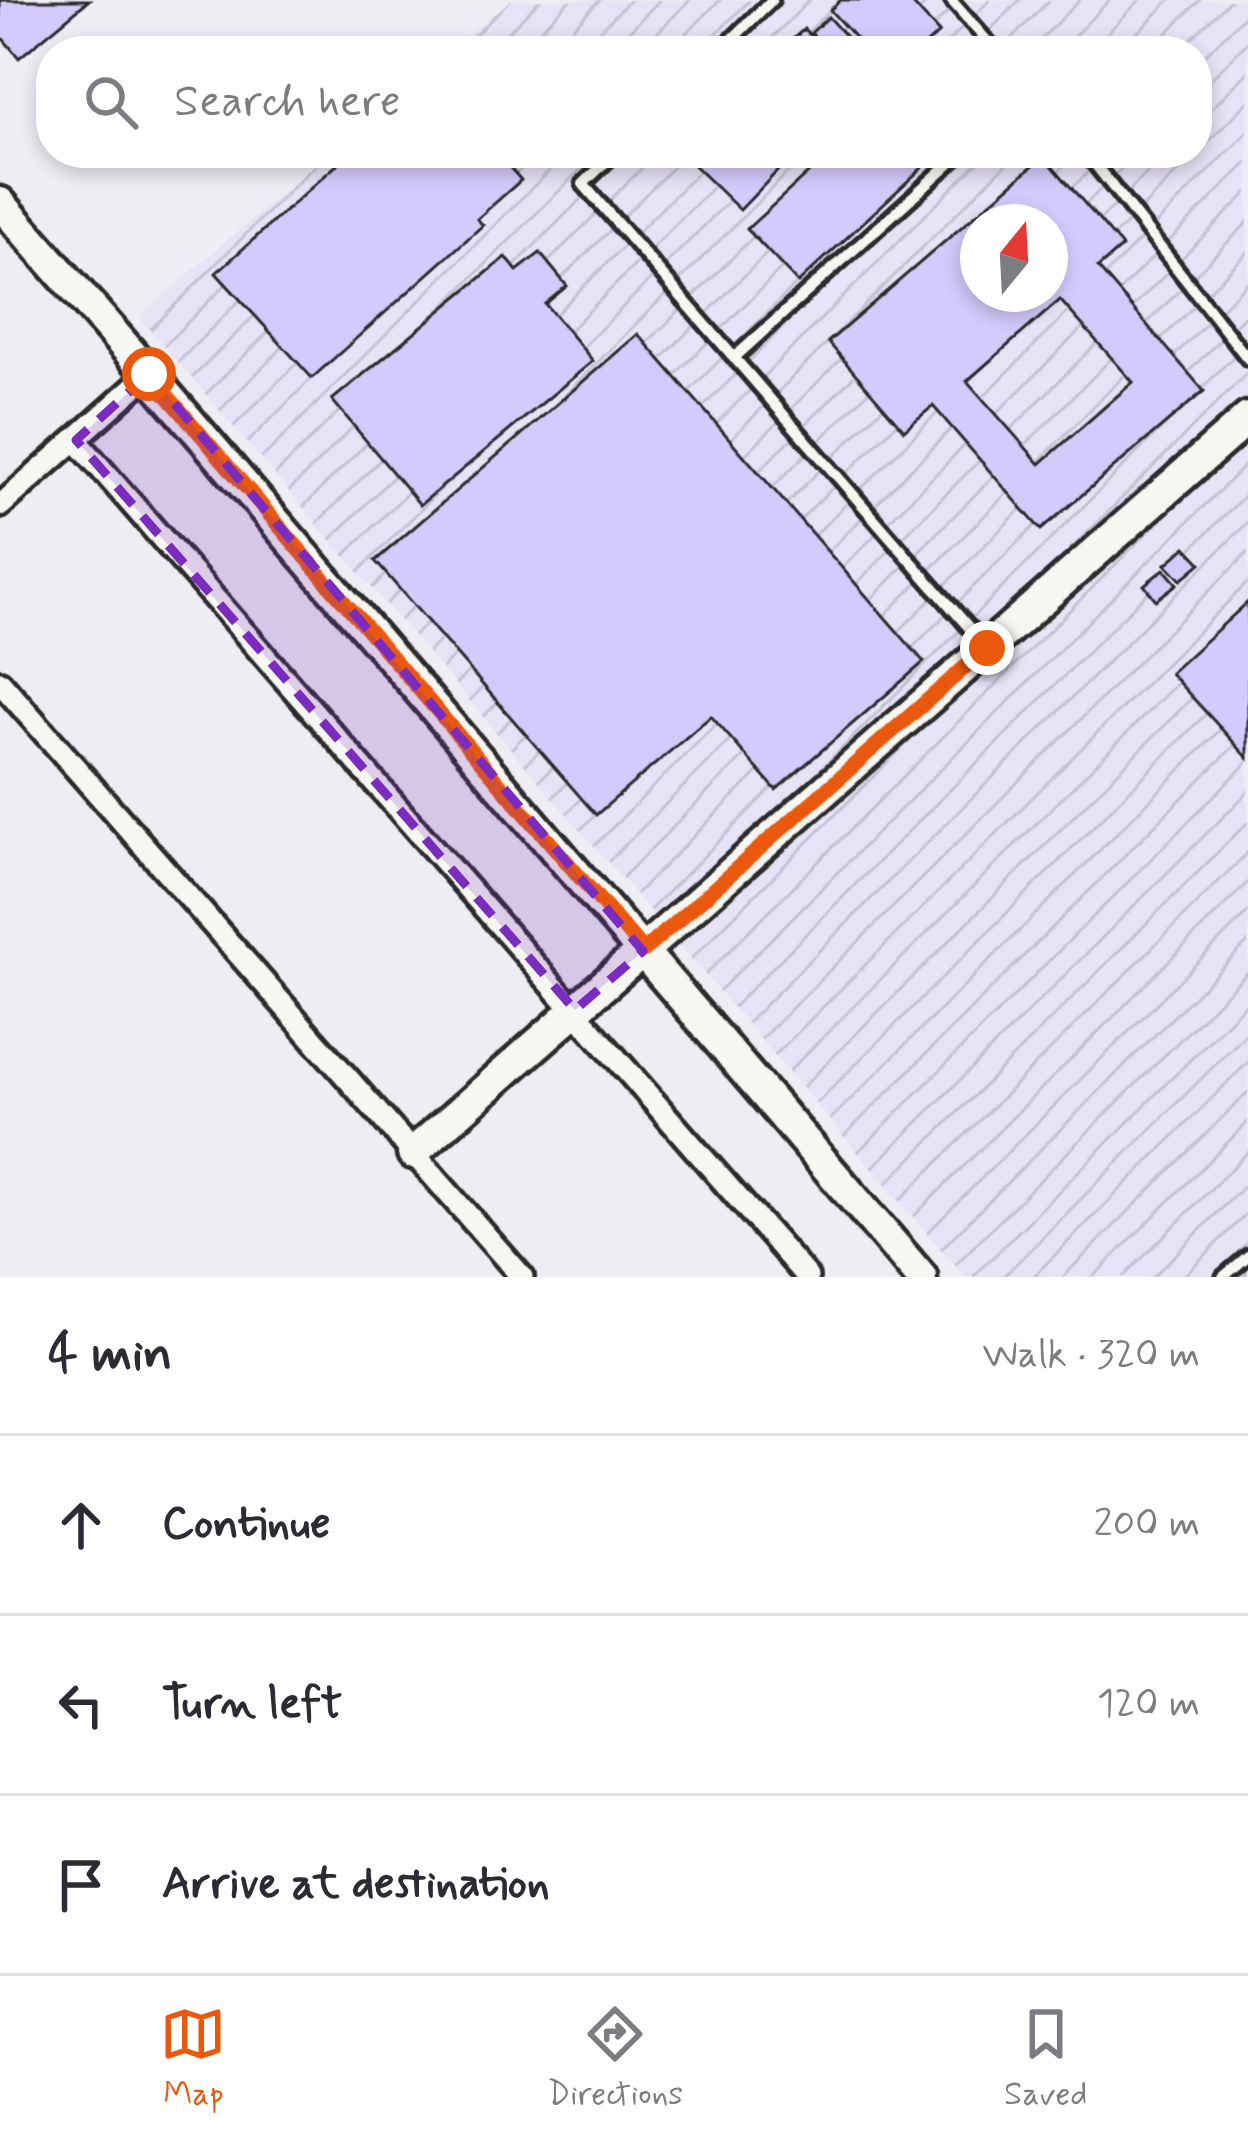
<!DOCTYPE html>
<meta charset="utf-8">
<style>
:root{--surface:#fff;--page:#f7f7f7;--text:#2b2b33;--muted:#7c7c81;--line:#e1e1e2;--accent:#ea580c}
body{margin:0;font-family:Mynerve,sans-serif;background:var(--page);color:var(--text)}
.compass{position:absolute;left:960px;top:204px;width:108px;height:108px;border-radius:50%;background:var(--surface);box-shadow:0 6px 18px #0003;rotate:18deg}
.stop{position:absolute;width:36px;height:36px;margin:-27px;border:9px solid #ea580c;border-radius:50%;background:#fff}
.stop.end{background:#ea580c;border-color:#fff;box-shadow:0 3px 12px #0008}
.list{margin:0;padding:0;list-style:none}
h2{display:flex;justify-content:space-between;align-items:center;height:156px;margin:0;padding:0 48px;font-size:51px}
h2 small{font-size:39px;font-weight:400;color:var(--muted)}
.list li{display:grid;grid-template-columns:78px 1fr auto;gap:36px;align-items:center;box-sizing:border-box;height:180px;padding:0 48px;border-top:3px solid var(--line)}
.list b{display:block;font-size:45px;white-space:nowrap}
.list em{font-size:39px;font-style:normal;color:var(--muted)}
.icon{flex:none;width:66px;height:66px;fill:none;stroke:currentColor;stroke-width:2;stroke-linecap:round;stroke-linejoin:round}
.map{position:relative;flex:none;width:1248px;height:1277px;overflow:hidden}
.search{position:absolute;background:var(--surface);box-shadow:0 6px 18px #0003;left:36px;right:36px;top:36px;height:132px;display:flex;align-items:center;gap:30px;box-sizing:border-box;padding:0 42px;border-radius:48px;color:var(--muted);font-size:45px}
.sheet{height:696px;background:var(--surface)}
nav{display:flex;justify-content:space-around;align-items:center;box-sizing:border-box;height:168px;border-top:3px solid var(--line);background:var(--surface);font-size:33px;color:var(--muted)}
nav a{display:grid;justify-items:center;gap:6px}
nav .on{color:var(--accent)}
.map>svg:first-child{display:block}
.industrial{fill:url(#industrial-furrows);fill-rule:evenodd}
.building{fill:#d4cafc;stroke:#2b2b2b;stroke-width:3;fill-rule:evenodd}
.lines{fill:none;stroke-linecap:round;stroke-linejoin:round}
.lane-casing{stroke:#2b2b2b;stroke-width:20}
.street-casing{stroke:#2b2b2b;stroke-width:30}
.secondary-casing{stroke:#2b2b2b;stroke-width:39}
.lane{stroke:#f6f6f2;stroke-width:10}
.street{stroke:#f6f6f2;stroke-width:21}
.secondary{stroke:#f6f6f2;stroke-width:30}
.route{stroke:#ea580c;stroke-width:15}
.marked{fill:#7b2cbf;fill-opacity:0.2;stroke:#7b2cbf;stroke-width:9;stroke-dasharray:24 15;stroke-linejoin:round}
</style>
<div class="map">
<svg width="1248" height="1277" viewBox="0 0 1248 1277">
<defs>
<pattern id="industrial-furrows" width="10" height="10" patternUnits="userSpaceOnUse" patternTransform="scale(3)"><rect width="10" height="10" fill="#e7e2f6"/><path d="M-1 1l2-2M0 10L10 0M9 11l2-2" fill="none" stroke="#c6c2d3"/></pattern>
</defs>
<rect width="100%" height="100%" fill="#efedf4"/>
<filter id="ink" filterUnits="userSpaceOnUse"><feTurbulence type="fractalNoise" baseFrequency=".00833" numOctaves="2"/><feDisplacementMap in="SourceGraphic" scale="24" xChannelSelector="R" yChannelSelector="G"/><feConvolveMatrix kernelMatrix="1 2 1 2 8 2 1 2 1" color-interpolation-filters="sRGB"/></filter>
<g filter="url(#ink)">
<!-- industrial -->
<path class="industrial" d="M511,0H1248V1277H965L139,317L328,153H1197V51H448ZM978,222H1050V294H978Z"/>
<!-- building -->
<path class="building" d="M0,0H89L19,58L0,35Z
M841,0H909L939,33L919,51H867L830,10Z
M828,17L859,51H828L811,33Z
M804,29L824,51H779Z
M350,153H497L521,180L477,219L483,225L312,378L216,273Z
M681,153H783L789,159L740,210Z
M830,153H938L798,283L747,229Z
M1044,156L1122,247L1098,268L1204,391L1041,530L933,406L904,430L828,342ZM978,222H1050V294H978ZM1060,300L1133,382L1040,464L967,381Z
M540,253L567,286L545,304L593,361L420,505L332,400L506,257L517,271Z
M638,334L924,662L776,790L711,716L596,815L375,561Z
M1186,547L1201,563L1181,580L1166,564Z
M1164,569L1177,584L1156,600L1144,585Z
M1248,602V758L1170,673Z"/>
<g class="lines">
<!-- lane casing -->
<g class="lane-casing">
<path id="lane" d="M951,0L996,51
M720,51L772,0
M615,153L583,184L985,646
M1086,153L1248,359
M735,357L961,153
M1223,1277L1248,1256"/>
</g>
<!-- street casing -->
<g class="street-casing">
<path id="street" d="M76,440L807,1277
M0,506L149,374
M0,682L522,1277"/>
</g>
<!-- secondary casing -->
<g class="secondary-casing">
<path id="secondary" d="M0,203L149,374L921,1277
M413,1153L1248,418"/>
</g>
<!-- lane -->
<use href="#lane" class="lane"/>
<!-- street -->
<use href="#street" class="street"/>
<!-- secondary -->
<use href="#secondary" class="secondary"/>
</g>
</g>
<g class="lines" filter="url(#ink)">
<!-- route -->
<path class="route" d="M149,374L643,951L987,648"/>
</g>
<!-- marked area -->
<path class="marked" d="M149,374L643,951L575,1010L76,440Z"/>
</svg>
<svg class="compass" viewBox="-18 -18 36 36"><path d="M0-13l5 13h-10z" fill="#e53935"/><path d="M0 13l5-13h-10z" fill="#7c7c81"/></svg>
<div class="stop" style="left:149px;top:374px"></div>
<div class="stop end" style="left:987px;top:648px"></div>
<div class="search"><svg class="icon" aria-label="search" viewBox="0 0 24 24"><circle cx="10" cy="10" r="6"/><path d="M15 15l6 6"/></svg>Search here</div>
</div>
<section class="sheet">
<h2>4 min<small>Walk · 320 m</small></h2>
<ul class="list">
<li><svg class="icon" aria-label="ahead" viewBox="0 0 24 24"><path d="M12 20V5M6 11l6-6 6 6"/></svg><div><b>Continue</b></div><em>200 m</em></li>
<li><svg class="icon" aria-label="left" viewBox="0 0 24 24"><path d="M17 20v-9H6M10 6l-5 5 5 5"/></svg><div><b>Turn left</b></div><em>120 m</em></li>
<li><svg class="icon" aria-label="arrive" viewBox="0 0 24 24"><path d="M6 21V4h12l-3 4 3 4H6"/></svg><div><b>Arrive at destination</b></div></li>
</ul>
</section>
<nav>
<a class="on"><svg class="icon" aria-label="map" viewBox="0 0 24 24"><path d="M3 6l6-2 6 2 6-2v14l-6 2-6-2-6 2zM9 4v14M15 6v14"/></svg>Map</a>
<a><svg class="icon" aria-label="directions" viewBox="0 0 24 24"><path d="M12 3l9 9-9 9-9-9zM9 14v-3h6M13 9l2 2-2 2"/></svg>Directions</a>
<a><svg class="icon" aria-label="saved" viewBox="0 0 24 24"><path d="M7 4h10v16l-5-4-5 4z"/></svg>Saved</a>
</nav>
